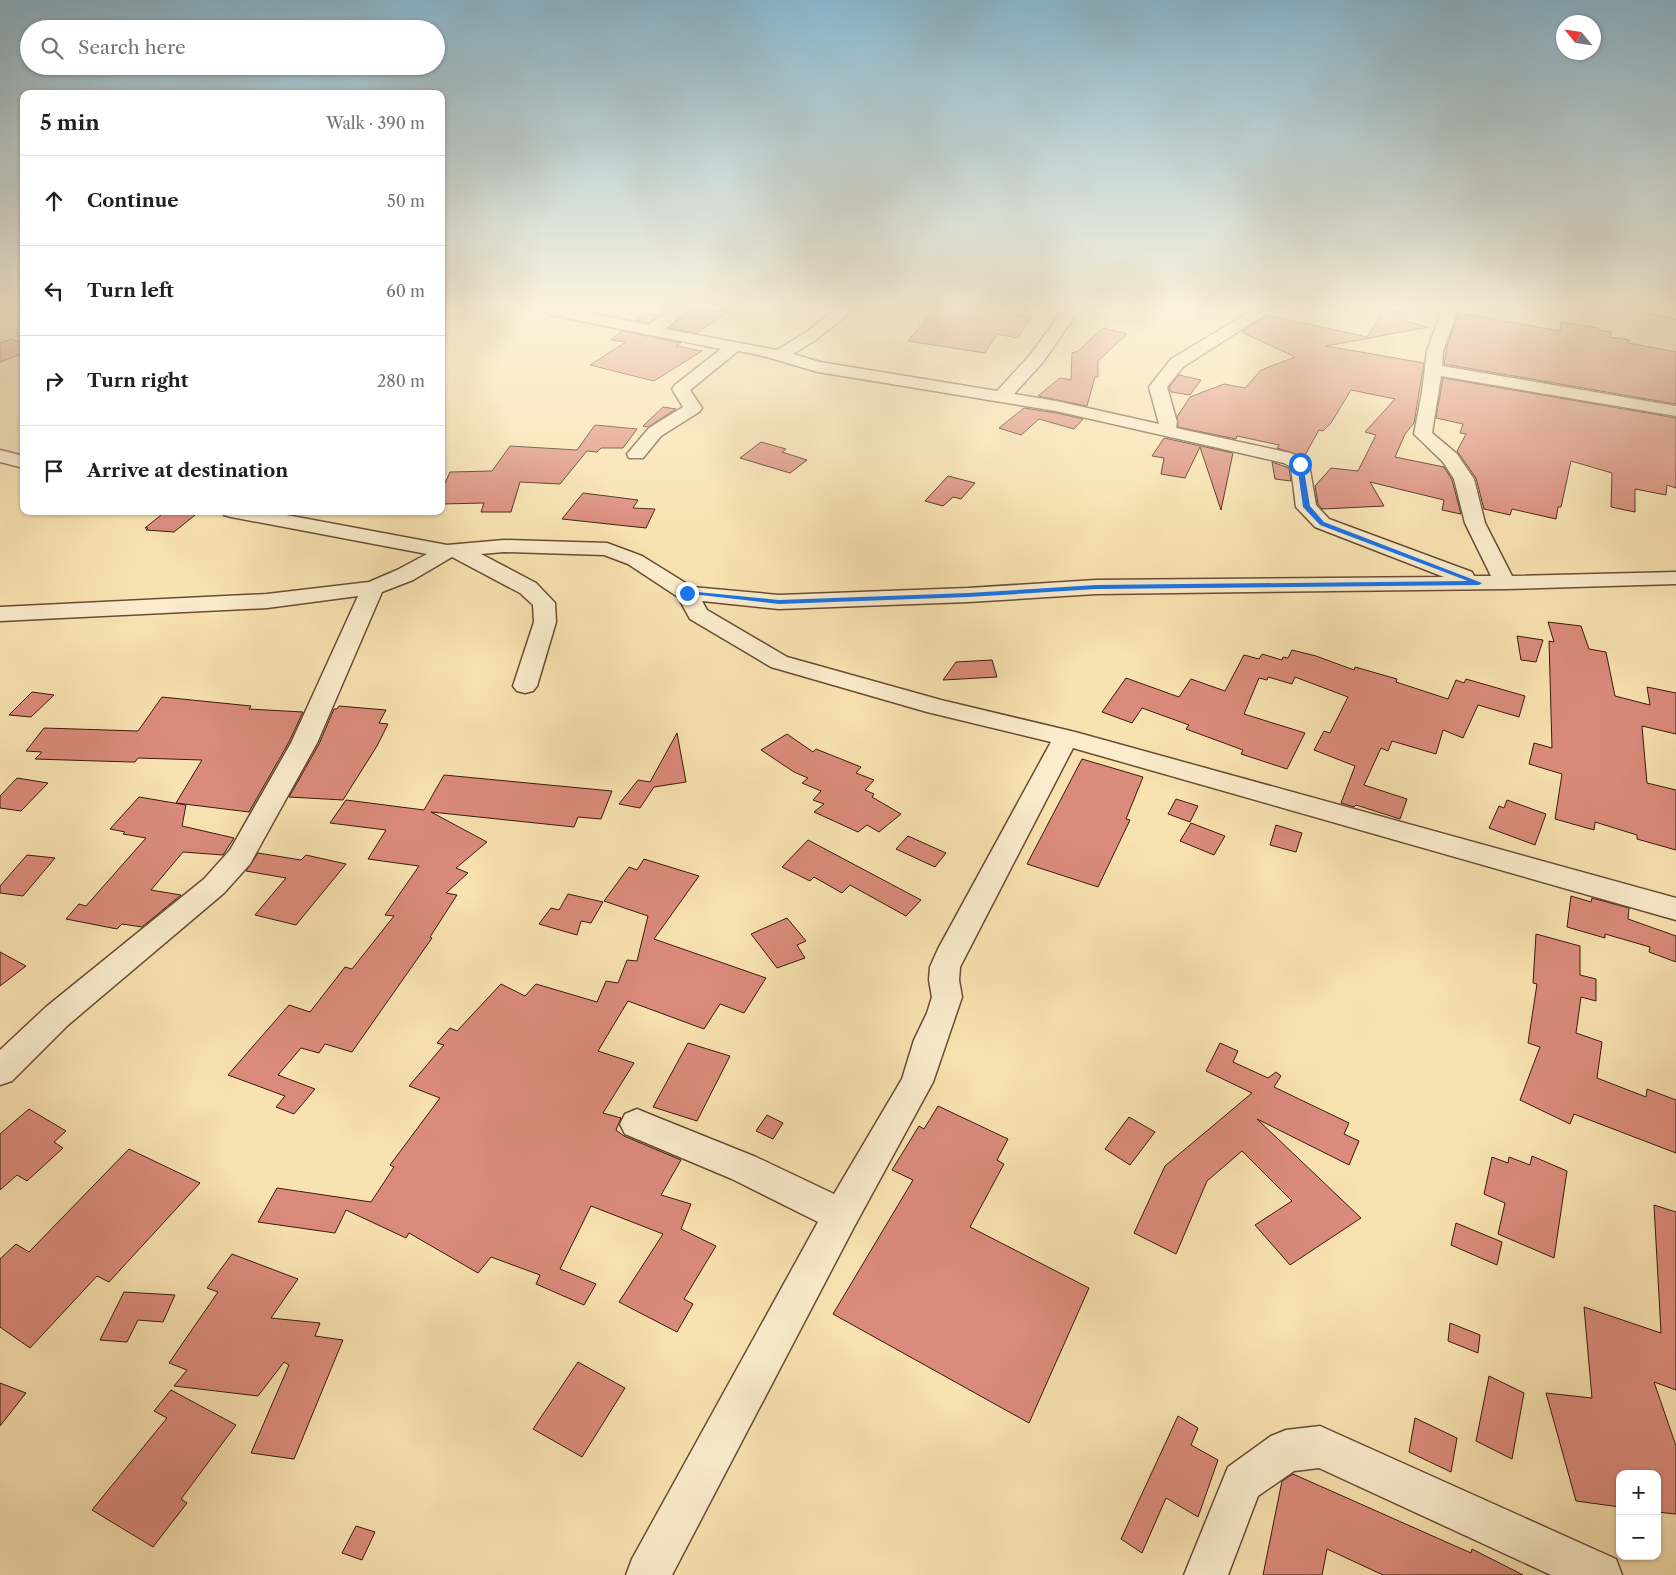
<!DOCTYPE html>
<meta charset="utf-8">
<style>
:root{--surface:#fff;--page:#f6f6f6;--text:#202124;--muted:#757577;--line:#e0e0e0}
body{margin:0;font-family:"Libre Caslon Text",serif;background:var(--page);color:var(--text)}
.controls{position:absolute;right:15px;bottom:15px;display:grid;overflow:hidden;border-radius:10px;box-shadow:0 1px 4px #0004}
.controls button{width:45px;height:45px;display:grid;place-items:center;padding:0;border:0;border-bottom:1px solid var(--line);background:var(--surface);color:var(--text);font:25px sans-serif}
.compass{position:absolute;left:1556px;top:15px;width:45px;height:45px;border-radius:50%;background:var(--surface);box-shadow:0 1px 4px #0004;rotate:299deg}
.stop{position:absolute;width:15px;height:15px;margin:-11px;border:4px solid #1a73e8;border-radius:50%;background:#fff}
.stop.end{background:#1a73e8;border-color:#fff;box-shadow:0 1px 5px #0008}
.list{margin:0;padding:0;list-style:none}
h2{display:flex;justify-content:space-between;align-items:center;height:65px;margin:0;padding:0 20px;font-size:21px}
h2 small{font-size:16px;font-weight:400;color:var(--muted)}
.list li{display:grid;grid-template-columns:32px 1fr auto;gap:15px;align-items:center;box-sizing:border-box;height:90px;padding:0 20px;border-top:1px solid var(--line)}
.list b{display:block;font-size:19px;white-space:nowrap}
.list em{font-size:16px;font-style:normal;color:var(--muted)}
.icon{flex:none;width:28px;height:28px;fill:none;stroke:currentColor;stroke-width:2;stroke-linecap:round;stroke-linejoin:round}
.map{position:relative;flex:none;width:1676px;height:1575px;overflow:hidden}
.search{position:absolute;background:var(--surface);box-shadow:0 1px 4px #0004;left:20px;top:20px;width:425px;height:55px;display:flex;align-items:center;gap:12px;box-sizing:border-box;padding:0 18px;border-radius:28px;color:var(--muted);font-size:19px}
.panel{position:absolute;background:var(--surface);box-shadow:0 1px 4px #0004;left:20px;top:90px;width:425px;height:425px;border-radius:10px}
.map>svg:first-child{display:block}
.building{fill:#db8b7c;stroke:#3a1a0b}
.lines{fill:none;stroke-linecap:round;stroke-linejoin:round}
.street-casing{stroke:#6a4c34;stroke-width:3}
.street{fill:#faeccc;fill-rule:evenodd}
.route{fill:#1a73e8}
</style>
<div class="map">
<svg width="1676" height="1575" viewBox="0 0 1676 1575">
<rect width="100%" height="100%" fill="#f8e2b0"/>
<filter id="stains"><feTurbulence type="fractalNoise" baseFrequency=".004" numOctaves="4"/><feColorMatrix values="0 0 0 0 .2 0 0 0 0 .09 0 0 0 0 .02 0 0 0 .5 -.17"/></filter>
<radialGradient id="worn" r=".72"><stop offset=".6" stop-color="#630" stop-opacity="0"/><stop offset="1" stop-color="#630" stop-opacity=".3"/></radialGradient>
<!-- building -->
<path class="building" d="M690,310H732L696,333L669,328Z
M934,310H981L1031,317L1018,338L997,334L985,353L908,341Z
M1387,310L1407,314L1403,321L1429,327L1326,346L1424,363L1414,423L1405,434L1395,457L1444,467L1452,480L1461,514L1442,510L1444,500L1370,482L1384,506L1322,509L1318,504L1315,486L1331,468L1358,471L1376,435L1365,432L1395,399L1351,390L1331,423L1323,431L1319,430L1304,457L1277,448L1279,445L1237,436L1236,439L1178,427L1177,417L1190,397L1224,384L1245,388L1261,370L1295,357L1242,332L1267,315L1367,337L1380,316L1384,317Z
M644,313L659,315L649,323L635,320Z
M1459,313L1560,331L1561,322L1598,328L1597,330L1611,332L1610,337L1629,340L1628,343L1676,352V404L1444,364L1447,346Z
M1103,328L1127,334L1098,361V377H1095L1087,406L1038,396L1060,378L1071,380L1072,353L1078,351Z
M622,331L681,343L676,346L702,351L654,381L590,365L626,342L611,340Z
M11,339L24,343V353L0,362V343Z
M1179,375L1201,380L1190,395L1171,392L1169,387Z
M1443,378L1676,418V488L1667,485L1666,495L1635,489V512L1611,507L1612,473L1571,461L1561,507H1558L1556,519L1512,509L1510,515L1484,509L1476,478L1457,451L1466,434L1460,433L1463,424L1436,418Z
M663,407L676,409L648,427L643,426Z
M1024,408L1056,413L1083,419L1074,429L1039,419L1021,435L999,428Z
M595,425L637,429L623,448H601L597,452L587,451L560,484L520,482L511,512H481L484,503L441,504V492L450,472L492,471L510,446L577,450Z
M1164,438L1233,453L1221,510L1200,447L1185,478L1161,474L1164,458L1152,456Z
M761,442L786,449L782,452L807,460L790,473L740,458Z
M1272,462L1289,468L1291,481L1275,479Z
M948,476L975,483L961,499L953,497L943,506L925,501Z
M583,493L638,500L633,508L655,509L646,528L562,519Z
M166,511H200L174,532L146,530L148,528H145Z
M1548,622L1581,626L1589,649L1606,652L1615,696L1650,705L1647,687L1676,693V734L1642,726L1647,783L1676,790V850L1637,839V835L1595,822L1594,830L1555,819L1562,774L1529,764L1534,743L1552,748L1549,641L1554,642Z
M1517,636L1543,640L1536,662L1521,660Z
M1292,650L1316,656L1354,670L1355,667L1397,679L1396,682L1448,699L1456,680L1464,683L1466,679L1525,696L1519,717L1478,705L1463,738L1443,730L1436,754L1392,741L1388,751L1381,748L1364,785L1407,799L1400,819L1356,805L1354,807L1341,803L1355,766L1314,750L1324,731L1330,733L1348,697L1295,677L1292,684L1268,677L1267,680L1259,678L1244,714L1305,733L1287,769L1241,754L1243,750L1186,729L1189,725L1142,708L1132,723L1102,712L1126,678L1179,697L1191,679L1225,691L1244,655L1259,659L1262,654L1282,660L1283,657L1288,658Z
M992,660L997,677L943,680L956,662Z
M32,692L54,695L31,717L9,715Z
M162,697L251,706L249,709L303,712L289,742L249,812L176,803L202,760L138,758L135,762H130L35,759L42,752L26,751L44,728L138,731Z
M339,706L386,710L379,723L388,724L377,746L343,800L289,797L319,744L334,709H337Z
M677,733L686,782L654,787L640,808L619,804L638,780L650,782Z
M787,734L813,752L816,749L861,767L856,773L874,780L865,790L874,794L872,797L901,814L879,832L867,825L858,832L814,812L824,804L813,800L821,791L802,783L808,778L794,772L761,750Z
M1082,759L1143,777L1126,819L1130,820L1098,887L1027,864Z
M444,775L612,791L601,819L578,817L574,827L431,812L487,842L456,868L468,873L446,893L457,895L430,937L432,938L352,1052L325,1044L319,1053L301,1048L278,1075L315,1089L294,1114L276,1107L285,1096L228,1075L289,1005L310,1012L345,967L352,969L394,916L385,915L419,866L368,859L386,830L330,823L346,800L424,810Z
M17,778L48,783L21,811L0,808V796Z
M139,797L186,805L182,826L234,838L223,855L183,852L151,890L181,895L142,927L122,924L117,929L66,919L79,904L86,906L146,838L123,834L125,832L110,829Z
M1176,799L1198,806L1190,822L1168,814Z
M1507,800L1546,814L1535,845L1489,828L1499,806L1504,808Z
M1191,823L1225,836L1214,855L1180,841Z
M1276,825L1302,833L1296,852L1270,845Z
M908,836L946,853L935,867L896,849Z
M808,840L921,900L906,916L850,885L842,893L814,877L810,881L782,867Z
M258,853L301,860L306,855L346,864L296,925L255,915L286,878L246,871Z
M27,855L55,858L23,896L0,893V886Z
M644,859L699,876L654,939L766,978L744,1013L720,1004L704,1029L628,1001L598,1051L634,1063L603,1113L621,1118L616,1130L624,1136L681,1160L661,1195L691,1204L681,1229L716,1246L684,1299L693,1304L677,1332L619,1302L663,1234L591,1206L560,1269L596,1284L584,1305L536,1284L540,1275L491,1257L478,1273L409,1233L406,1238L346,1210L335,1233L258,1222L277,1188L371,1202L394,1167L390,1165L440,1098L409,1086L444,1045L437,1043L450,1028L457,1031L501,984L525,996L536,984L597,1002L606,981L618,983L627,960L637,961L648,916L604,901L629,867L637,870Z
M568,894L603,902L591,923L581,921L577,935L539,924L551,908L559,910Z
M1571,896L1591,902L1592,898L1629,908L1628,919L1676,936V962L1649,952L1650,947L1605,934V938L1567,927Z
M787,918L806,941L797,945L805,958L777,968L751,934Z
M1536,934L1580,946V975L1596,979V1001L1581,997L1576,1033L1602,1042L1597,1078L1646,1097L1647,1089L1676,1100V1153L1574,1114L1570,1124L1520,1100L1540,1047L1528,1043L1537,984L1533,983Z
M0,952L26,966L0,986Z
M688,1043L730,1056L697,1121L653,1107Z
M1220,1043L1238,1051L1233,1062L1268,1078L1276,1072L1281,1076L1274,1087L1349,1123L1344,1134L1359,1141L1349,1165L1257,1119L1361,1218L1290,1265L1255,1225L1292,1201L1242,1151L1207,1181L1176,1254L1134,1233L1165,1166L1252,1093L1206,1071Z
M938,1106L1008,1139L997,1160L1004,1164L970,1227L1089,1288L1029,1423L833,1314L913,1180L892,1170L919,1126L924,1129Z
M29,1109L66,1131L54,1142L63,1148L27,1181L17,1175L0,1190V1134Z
M767,1115L783,1123L773,1139L756,1131Z
M1129,1117L1155,1132L1130,1165L1105,1149Z
M129,1149L200,1183L109,1282L97,1276L30,1348L0,1327V1259L16,1244L29,1252Z
M1532,1156L1567,1171L1554,1258L1498,1234L1505,1203L1484,1194L1492,1157L1508,1163L1509,1157L1530,1165Z
M1654,1205L1676,1212V1390L1654,1382L1676,1446V1514L1657,1512V1474H1620V1507L1576,1501L1546,1393L1592,1398L1584,1307L1661,1333Z
M1456,1223L1502,1242L1497,1265L1451,1245Z
M232,1254L298,1279L271,1318L320,1323L315,1336L343,1340L294,1459L251,1453L289,1365L284,1362L258,1396L174,1386L187,1370L169,1363L218,1292L207,1288Z
M124,1292L175,1295L163,1322L138,1320L127,1342L100,1340Z
M1450,1323L1480,1335L1478,1353L1448,1341Z
M578,1362L625,1388L582,1457L533,1429Z
M1489,1376L1524,1393L1512,1459L1476,1441Z
M0,1383L26,1393L0,1426Z
M171,1390L236,1425L181,1499L187,1503L153,1547L92,1510L167,1418L154,1411Z
M1178,1416L1198,1428L1191,1445L1218,1460L1198,1517L1166,1498L1142,1553L1121,1539Z
M1415,1418L1457,1438L1451,1472L1409,1452Z
M1293,1474L1471,1553L1472,1549L1523,1575H1383L1327,1549L1322,1575H1263L1282,1481Z
M356,1526L375,1532L362,1560L342,1553Z"/>
<g class="lines">
<!-- street casing -->
<g class="street-casing">
<path id="street" d="M0,310H10L0,316Z
M543,310H575L649,325L670,310H688L665,329L777,350L805,333L835,310H853L817,339L793,354L820,362L997,391L1031,354L1063,310H1079L1043,362L1014,394L1056,401L1159,424L1149,387L1171,359L1253,310H1272L1183,367L1167,387L1177,422L1176,428L1290,453L1307,460L1309,464L1316,505L1329,519L1472,572L1474,576H1491L1465,523L1454,479L1443,462L1414,434L1422,392L1427,351L1442,310H1458L1443,351L1442,366L1676,406V416L1441,376L1432,433L1457,454L1474,479L1485,523L1512,576L1676,572V584L1505,589L1096,594L968,602L779,609L702,601L707,610L787,657L941,700L1075,732L1676,898V920L1073,748L960,967L959,980L962,997L933,1082L854,1227L672,1575H626L632,1559L818,1222L732,1179L625,1134L620,1124L625,1114L637,1109L649,1114L756,1157L834,1194L902,1079L914,1040L927,1013L932,997L929,980L930,967L938,949L1051,742L927,712L771,667L690,619L678,597L628,564L604,555L504,552L481,554L536,583L555,603L556,622L537,686L533,691L525,693L517,691L513,686L534,622L533,605L520,593L452,557L413,580L382,592L317,743L250,864L224,893L68,1025L12,1081L0,1085V1050L46,1007L204,879L230,850L291,743L358,596L267,608L0,621V607L267,594L369,582L397,570L427,554L231,517L224,515L221,511H265L447,545L504,540L607,543L642,556L692,587L779,595L968,588L1096,580L1444,577L1315,527L1296,507L1291,467L1284,463L1056,411L818,372L763,356L738,351L690,390L702,408L699,412L661,436L643,458H629L627,454L649,428L683,407L672,389L675,385L721,349L551,315Z
M1646,310H1676V319L1649,313Z
M0,450L24,456V468L0,462Z
M1320,1426L1616,1559L1622,1575H1551L1319,1468L1294,1471L1258,1496L1228,1575H1184L1228,1467L1271,1436L1286,1430Z"/>
</g>
<!-- street -->
<use href="#street" class="street"/>
</g>
<!-- sky -->
<linearGradient id="sky" x2="0" y2="1"><stop stop-color="#8ab8d0"/><stop offset="0.58" stop-color="#fcf2db"/><stop offset="1" stop-color="#fcf2db" stop-opacity="0"/></linearGradient>
<rect width="1676" height="531" fill="url(#sky)"/>
<!-- route -->
<path class="route" d="M1300,462L1303,464L1310,506L1324,522L1482,583L1479,585L1096,589L968,597L779,604L683,593L687,591L779,600L968,593L1096,585L1468,581L1320,525L1303,507L1297,464Z"/>
<rect width="100%" height="100%" filter="url(#stains)"/>
<rect width="100%" height="100%" fill="url(#worn)"/>
</svg>
<div class="controls">
<button>+</button>
<button>−</button>
</div>
<svg class="compass" viewBox="-18 -18 36 36"><path d="M0-13l5 13h-10z" fill="#e53935"/><path d="M0 13l5-13h-10z" fill="#757577"/></svg>
<div class="stop" style="left:1300px;top:464px"></div>
<div class="stop end" style="left:687px;top:593px"></div>
<div class="search"><svg class="icon" aria-label="search" viewBox="0 0 24 24"><circle cx="10" cy="10" r="6"/><path d="M15 15l6 6"/></svg>Search here</div>
<section class="panel">
<h2>5 min<small>Walk · 390 m</small></h2>
<ul class="list">
<li><svg class="icon" aria-label="ahead" viewBox="0 0 24 24"><path d="M12 20V5M6 11l6-6 6 6"/></svg><div><b>Continue</b></div><em>50 m</em></li>
<li><svg class="icon" aria-label="left" viewBox="0 0 24 24"><path d="M17 20v-9H6M10 6l-5 5 5 5"/></svg><div><b>Turn left</b></div><em>60 m</em></li>
<li><svg class="icon" aria-label="right" viewBox="0 0 24 24"><path d="M7 20v-9h11M14 6l5 5-5 5"/></svg><div><b>Turn right</b></div><em>280 m</em></li>
<li><svg class="icon" aria-label="arrive" viewBox="0 0 24 24"><path d="M6 21V4h12l-3 4 3 4H6"/></svg><div><b>Arrive at destination</b></div></li>
</ul>
</section>
</div>
